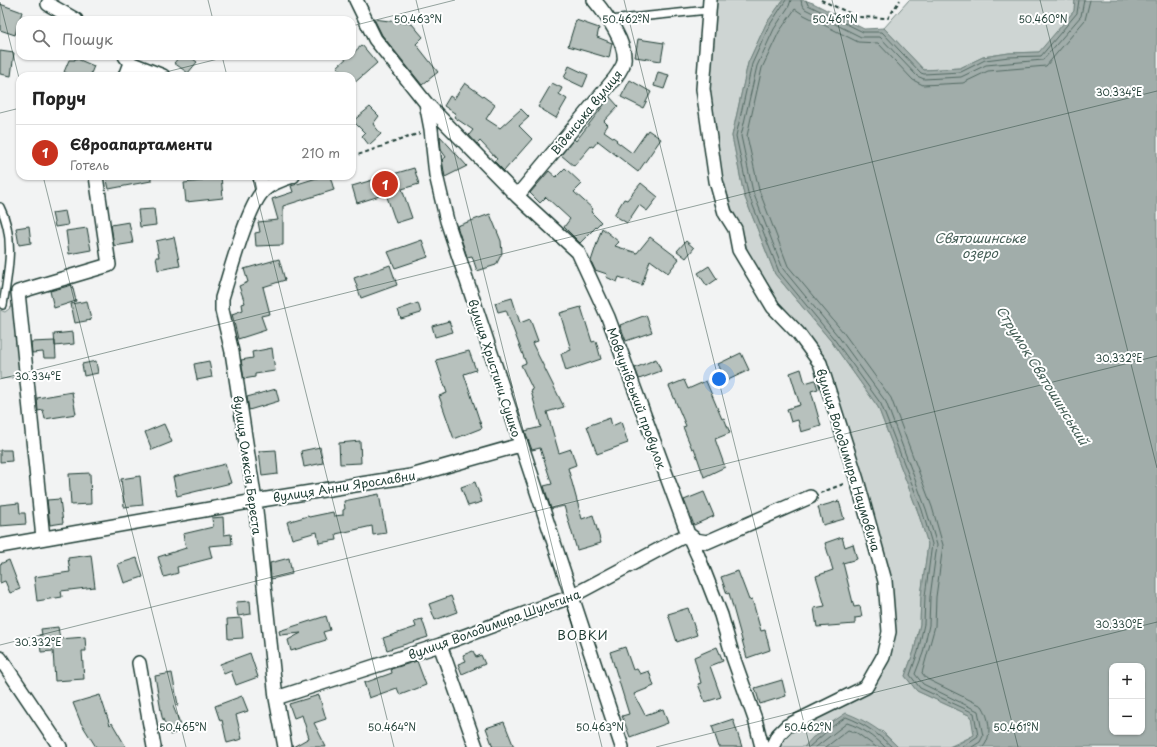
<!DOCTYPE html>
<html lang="uk">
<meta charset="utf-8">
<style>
:root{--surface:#fff;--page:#f6f6f6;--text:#222;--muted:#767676;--line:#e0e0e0;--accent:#c8321e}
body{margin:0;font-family:"Playpen Sans",sans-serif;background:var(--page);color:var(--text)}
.controls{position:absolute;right:12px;bottom:12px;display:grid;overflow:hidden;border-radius:8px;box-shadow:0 1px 3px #0004}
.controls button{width:36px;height:36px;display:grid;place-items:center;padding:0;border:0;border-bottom:1px solid var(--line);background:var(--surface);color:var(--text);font:20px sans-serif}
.you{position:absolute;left:719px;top:379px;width:14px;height:14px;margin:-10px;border:3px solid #fff;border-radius:50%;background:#1a73e8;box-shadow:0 0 0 6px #1a73e833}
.badge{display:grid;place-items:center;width:26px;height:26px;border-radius:50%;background:var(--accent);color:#fff;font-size:13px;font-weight:700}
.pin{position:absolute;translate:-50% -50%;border:2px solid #fff;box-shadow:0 1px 4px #0006}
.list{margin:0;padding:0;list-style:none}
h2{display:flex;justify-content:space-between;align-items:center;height:52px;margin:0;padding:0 16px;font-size:17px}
h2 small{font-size:13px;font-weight:400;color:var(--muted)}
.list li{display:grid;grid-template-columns:26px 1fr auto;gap:12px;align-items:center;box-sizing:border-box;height:56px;padding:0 16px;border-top:1px solid var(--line)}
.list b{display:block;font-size:15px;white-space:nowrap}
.list p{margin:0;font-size:13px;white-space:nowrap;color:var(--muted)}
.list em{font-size:13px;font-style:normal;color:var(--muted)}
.icon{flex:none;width:22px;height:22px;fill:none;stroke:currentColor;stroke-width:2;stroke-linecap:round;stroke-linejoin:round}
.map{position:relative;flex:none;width:1157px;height:747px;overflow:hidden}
.search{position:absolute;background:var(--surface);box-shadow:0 1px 3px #0004;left:16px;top:16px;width:340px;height:44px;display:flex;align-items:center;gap:10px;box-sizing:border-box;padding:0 14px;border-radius:12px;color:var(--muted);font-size:15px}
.panel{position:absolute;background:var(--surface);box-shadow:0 1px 3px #0004;left:16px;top:72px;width:340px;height:108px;border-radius:12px}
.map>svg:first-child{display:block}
.green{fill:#ced5d3;stroke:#768984}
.water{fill:#a1adaa;stroke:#6d807b;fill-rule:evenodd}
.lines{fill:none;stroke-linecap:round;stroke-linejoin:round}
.shore{stroke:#536a63;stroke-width:1}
.building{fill:#b7c1bd;stroke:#1f3d34}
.service-casing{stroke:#1f3d34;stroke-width:10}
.minor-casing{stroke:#1f3d34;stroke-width:16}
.path{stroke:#1f3d34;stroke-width:2;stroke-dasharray:4 3;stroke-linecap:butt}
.service{stroke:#fff;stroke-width:7}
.minor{stroke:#fff;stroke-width:13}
.ticks{fill:none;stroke:#1f3d34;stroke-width:1;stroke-opacity:0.45}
.labels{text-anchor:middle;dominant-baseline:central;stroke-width:4;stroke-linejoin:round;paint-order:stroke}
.street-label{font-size:12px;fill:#1f3d34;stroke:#fff}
.water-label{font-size:13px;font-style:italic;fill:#465f57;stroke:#fff}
.neighbourhood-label{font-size:13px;letter-spacing:1px;fill:#1f3d34;stroke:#fff}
.ticks-label{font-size:10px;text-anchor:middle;fill:#1f3d34;stroke:#fff;stroke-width:4;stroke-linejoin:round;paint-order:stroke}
</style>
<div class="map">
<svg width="1157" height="747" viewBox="0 0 1157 747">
<rect width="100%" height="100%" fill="#f2f3f3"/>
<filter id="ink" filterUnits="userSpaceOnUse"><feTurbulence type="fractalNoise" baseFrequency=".025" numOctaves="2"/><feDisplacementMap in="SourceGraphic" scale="8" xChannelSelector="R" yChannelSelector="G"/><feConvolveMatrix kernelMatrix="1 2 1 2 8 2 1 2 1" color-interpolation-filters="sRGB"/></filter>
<g filter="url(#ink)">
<!-- green -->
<path class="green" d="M716,0H783L766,24L748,63L732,136L744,195L775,274L831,341L878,407L918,512L928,544L921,596L920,624L914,651L905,676L917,691L971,716L975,735L949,747H898L882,731L831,723L804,747H777L789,731L854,701L864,692L892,640L839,406L787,315L748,253L742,230L731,207L722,176L708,91Z
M909,0H1075L1074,11L1040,52L1009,53L983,57L960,68L924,70L884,28Z
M14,305L21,377L0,379V310L5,312Z"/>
<!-- water -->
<path class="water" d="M783,0H804L813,3L864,29L884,28L924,70L960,68L983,57L1009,53L1039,52L1074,11L1075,0H1157V747H949L958,744L974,735L971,716L917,691L905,676L914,651L920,624L921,596L928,544L918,512L878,407L831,341L775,274L744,195L732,136L748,63L766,24ZM1112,666H1142V732H1112Z
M846,713C867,721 882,731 898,747H804L813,737L822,733L831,723Z"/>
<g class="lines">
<!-- shore -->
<path class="shore" d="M786,0L769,26L752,64L736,136L748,193L779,272L834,339L881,404L922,510L932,544L925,596L924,624L918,652L910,675L920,688L974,713L978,736L962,747
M791,0L789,6L774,29L757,66L741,136L753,192L783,269L838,336L886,402L926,509L937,545L930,597L929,625L923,653L915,674L923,684L978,711L983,736L980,742L972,747
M801,0L802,5L805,9L861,37H880L917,76L924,79L961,77L986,65L1043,60L1081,16L1084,0
M806,0L808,5L863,32H882L921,73L924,74L961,72L985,60L1009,57L1041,56L1077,13L1079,0
M809,747L833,726L846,717C865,724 878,734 892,747
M816,747L847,723C862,728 874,736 885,747
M826,747L848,730L857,733L876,747
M983,747C993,737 989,716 982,706L927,679L922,673L935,626L936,597L943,545L932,507L891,398L843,332L788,266L759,190L747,136L762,68L779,32L795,9L804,15L858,42L878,43L913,80L923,85L963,83L988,71L1046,66L1085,20L1090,0"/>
</g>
<!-- building -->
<path class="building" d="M0,4L22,12L15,35L0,30Z
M374,19L412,24L423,37L416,44L438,72L422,85L382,35Z
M576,20L599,28L597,37L612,43L609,58L568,46Z
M638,39L664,43L661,61L635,57Z
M362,45L377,63L352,85V76H345L337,67L349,56H352V54Z
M0,51L14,53L11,76L0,74Z
M180,56H189L197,62L188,73L174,63Z
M75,58L94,66L90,76H74L64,72L69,60H75Z
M569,66L588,75L583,87L564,78Z
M658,72L669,75L664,89L654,86Z
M630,80L651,92L643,108L621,97Z
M465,83L495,105L486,119L500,128L521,109L529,117L519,126L532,139L504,171L494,161L497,159L480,141L477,144L469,135L473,130L454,117L456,114L444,106L450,96L454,99Z
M552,83L562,88L559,94L567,99L556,118L538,107Z
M610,97L618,106L604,121L608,125L604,131L617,140L616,141L632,153L648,130L661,139L638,172L598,141L593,147L591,146L574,166L561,155L574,139L576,141Z
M370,107L379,116L373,124L381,134L369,145L362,136L365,133L353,121Z
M440,136L467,166L445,177L442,160L446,157L441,150Z
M414,168L419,184L402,189L412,218L396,223L386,194L357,203L352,186Z
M565,168L582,184L574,192L593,209L591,212L601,222L580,243L564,227L570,219L546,197L540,203L530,193L549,171L556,177Z
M106,176H151V181L109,189Z
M202,176H221L223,198L186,202L184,183L202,181Z
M323,176H330L334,190L283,206V245L256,246L255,233L260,232L258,222L278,220L272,199L293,192L291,186Z
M641,183L658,197L647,211L639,205L627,223L614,215L624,199L627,200Z
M154,209L156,225L140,227L138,210Z
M65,211L68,225L55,227L52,213Z
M490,214L501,241L502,253L496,265L477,271L472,256L467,257L457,226Z
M129,222L133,243L114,246L111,225Z
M29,226L31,243L19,245L16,228Z
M87,228L91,250L69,254L66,231Z
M602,228L619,242L615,246L637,253L650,237L679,259L668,273L650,260L642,285L619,277L617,282L606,277L607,274L595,270L591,261Z
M174,237L180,266L158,270L156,257H159L156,241Z
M422,240L428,257L395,268L388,252Z
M686,241L694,248L686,258L677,251Z
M279,259L285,280L263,287L270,314L261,316L266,330L238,339L232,314L243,310L242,304L245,303L239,286L248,282L244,269Z
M390,265L397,285L361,298L354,278Z
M709,266L717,279L707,286L698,273Z
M72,285L76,301L54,308L50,291Z
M512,298L520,323L530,319L538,341L532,343L564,407L547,412L559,453L571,449L576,465L568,468L582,519L593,515L601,543L577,550L564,506L551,509L544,486L552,484L540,448L532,450L525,431L541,427L531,391L533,390L521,365L526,363L506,310L498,312L495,303Z
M87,301L91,320L75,323L71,304Z
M418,303L421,313L401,319L398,310Z
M581,307L592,342L596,341L601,359L566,371L561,354L571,350L560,313Z
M646,315L652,332L626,341L620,325Z
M449,321L453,332L435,337L432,326Z
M73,332L74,344L55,346L54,334Z
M55,341L56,358H44L43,352L32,353L31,342Z
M272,348L275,371L255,374V377L244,379L241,360L253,358L252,352Z
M469,351L476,370L464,374L482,428L454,439L439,396L447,393L436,360Z
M741,353L749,370L726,381L718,364Z
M656,359L661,371L639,379L635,368Z
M96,361L98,373L84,376L82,364Z
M209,361L212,377L197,380L194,364Z
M801,369L805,383L815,380L818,389L811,391L821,426L801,432L798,420L791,422L787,409L800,405L790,373Z
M684,380L688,389L706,381L722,419L724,418L730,433L715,439L725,467L704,477L694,448L692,449L683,427L686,426L669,386Z
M276,389L279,401L249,410L247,397Z
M72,392L76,414L45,419L43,410L38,411L37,398Z
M610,418L612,426L621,422L628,443L597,454L587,426Z
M164,424L172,442L152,450L145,432Z
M360,441L361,463L340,464L339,443Z
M320,447L323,463L304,467L301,451Z
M0,450H11L12,461L0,462Z
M276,450L278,474L262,476L259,451Z
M225,464L231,483L177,496L173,477Z
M90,473L91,504L71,505L69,474Z
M140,476L143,505L124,507L121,479Z
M475,482L482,502L468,506L461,487Z
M704,492L714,516L694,525L684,500Z
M379,494L386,533L373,535L372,526L336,534L337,540L319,543L317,532L292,539L287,522L308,516L309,517L333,512L334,516L343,515V510L345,509L344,501Z
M60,499L63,523L50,525L47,500Z
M839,501L844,519L823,525L818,507Z
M19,503L20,513H25L26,524L0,526V505Z
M223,517L224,535L231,534L232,544L209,546L212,558L177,567L178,573L164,577L158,557L186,548L183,534L213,527L212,518Z
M842,537L845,547L853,544L857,559L843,563L854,607L860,606L862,617L855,618V624L817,627L814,608L825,606L816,576L833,570L825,543Z
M91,555L95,587L61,591L62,597L37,601L34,577L70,572L68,558Z
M137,558L143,577L124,583L118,564Z
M289,558L292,574L271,579L270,563Z
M9,560L20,589L10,593L5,581L0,583V564Z
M738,571L749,600L752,599L761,631L765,630L770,650L747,658L729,593L727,594L721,577Z
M451,596L457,612L435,620L429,604Z
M250,601L251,614L238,616L236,602Z
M688,608L697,635L677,642L668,614Z
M326,616L330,630L323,632L326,640L291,651L288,640L301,633L280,635L279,631Z
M241,618L243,638L228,639L227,619Z
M422,619L428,637L387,650L383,638L416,627L414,621Z
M58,627L60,639L85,637L86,651H82L84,679L55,681L53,651L41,652L39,635H42L41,629Z
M625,647L633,670L637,669L640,674L649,671L654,686L634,694L645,715L663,709L668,723L630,737L622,716L629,714L610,652Z
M717,647L723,661L710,666L721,697L705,702L698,684L701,683L694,657Z
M473,651L476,657L481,655L485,664L462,674L458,664L466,661L463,655Z
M250,653L258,677L236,685L231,671L224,674L220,664Z
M417,661L426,685L400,695L397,688L369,698L364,683L392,673L391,669Z
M172,673L178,705L173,706L183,730L170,735L162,717L155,676Z
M782,680L786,696L760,704L755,688Z
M100,695L110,725L112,723L126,747H96L81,723L73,703Z
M319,695L326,719L314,723L326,747H293L309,738L302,715L294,718L289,704Z
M242,696L248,711L236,715L242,739L227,743L222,720L220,721L215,706Z
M733,719L742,747H719L712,726Z
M504,722L514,747H493L486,728Z"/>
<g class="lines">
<!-- service casing -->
<g class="service-casing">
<path id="service" d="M610,20L708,10
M0,207C16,238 8,273 3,305"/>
</g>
<!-- minor casing -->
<g class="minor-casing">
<path id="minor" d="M356,0L375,39L426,103L431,129L436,175L447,221L622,747
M710,0L703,89L716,181L725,213L735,229L739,250L773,307L798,333L820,363L857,480L885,581L889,632L883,657L866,687L787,726L778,735L772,747
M48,4L76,20
M125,56L130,63L163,76
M125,76L130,63
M426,103L517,196L578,252L608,317L688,534L698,556L721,615L733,657L755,719L762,747
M260,176L263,191
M517,196L615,78C618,74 621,69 623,65C630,47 605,13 594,0
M43,538L18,292L109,265L96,176
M0,546L255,501L411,476L520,445
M440,645L476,747
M0,658L60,747
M139,663L154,747
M276,698L440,645L570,597L688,534L696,540L707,542L810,497
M285,747L276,698L255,501L232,352L222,310V298C230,273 247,208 263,191C270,184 283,179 293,176"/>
</g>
<!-- path -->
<path class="path" d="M821,0L858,17L888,18L900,0
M352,157L420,133
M820,493L846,483"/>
<!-- service -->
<use href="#service" class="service"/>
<!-- minor -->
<use href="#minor" class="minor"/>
</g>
</g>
<!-- ticks -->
<path class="ticks" d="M208,0L213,20M416,0L602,747M624,0L810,747M832,0L1018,747M1040,0L1157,468M0,2L20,82M352,26L455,0M222,56L227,76M150,76L230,56M0,113L20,108M43,176L186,747M252,176L394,747M0,379L1157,91M0,645L1157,356M656,747L1157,622"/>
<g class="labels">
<!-- street labels -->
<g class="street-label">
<text transform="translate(586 112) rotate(-51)">Віденська вулиця</text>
<text transform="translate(495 368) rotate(72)">вулиця Христини Сушко</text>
<text transform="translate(637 398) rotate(70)">Мовчунівський провулок</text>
<text transform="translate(849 460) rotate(73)">вулиця Володимира Наумовича</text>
<text transform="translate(248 465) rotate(82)">вулиця Олексія Береста</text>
<text transform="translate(344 486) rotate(-9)">вулиця Анни Ярославни</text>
<text transform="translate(494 624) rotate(-20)">вулиця Володимира Шульгина</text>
</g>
<!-- water labels -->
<g class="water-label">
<text x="980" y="237">Святошинське<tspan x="980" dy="15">озеро</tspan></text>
<text transform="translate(1043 375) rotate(58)">Струмок Святошинський</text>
</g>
<!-- neighbourhood labels -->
<g class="neighbourhood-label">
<text x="583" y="634">ВОВКИ</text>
</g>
</g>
<g class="ticks-label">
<text x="626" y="23">50.462°N</text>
<text x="835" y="23">50.461°N</text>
<text x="418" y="23">50.463°N</text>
<text x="1043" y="23">50.460°N</text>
<text x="1119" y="96">30.334°E</text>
<text x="1119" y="362">30.332°E</text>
<text x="38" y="380">30.334°E</text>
<text x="1119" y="628">30.330°E</text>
<text x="38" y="646">30.332°E</text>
<text x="183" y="731">50.465°N</text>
<text x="392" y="731">50.464°N</text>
<text x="600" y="731">50.463°N</text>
<text x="808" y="731">50.462°N</text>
<text x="1016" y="731">50.461°N</text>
</g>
</svg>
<div class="controls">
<button>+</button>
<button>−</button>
</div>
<div class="you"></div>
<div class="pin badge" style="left:385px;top:184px">1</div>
<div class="search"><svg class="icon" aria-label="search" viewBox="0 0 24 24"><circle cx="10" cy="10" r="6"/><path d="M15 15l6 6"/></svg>Пошук</div>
<section class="panel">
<h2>Поруч<small></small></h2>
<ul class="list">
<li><span class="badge">1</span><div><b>Євроапартаменти</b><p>Готель</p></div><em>210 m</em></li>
</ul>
</section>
</div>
